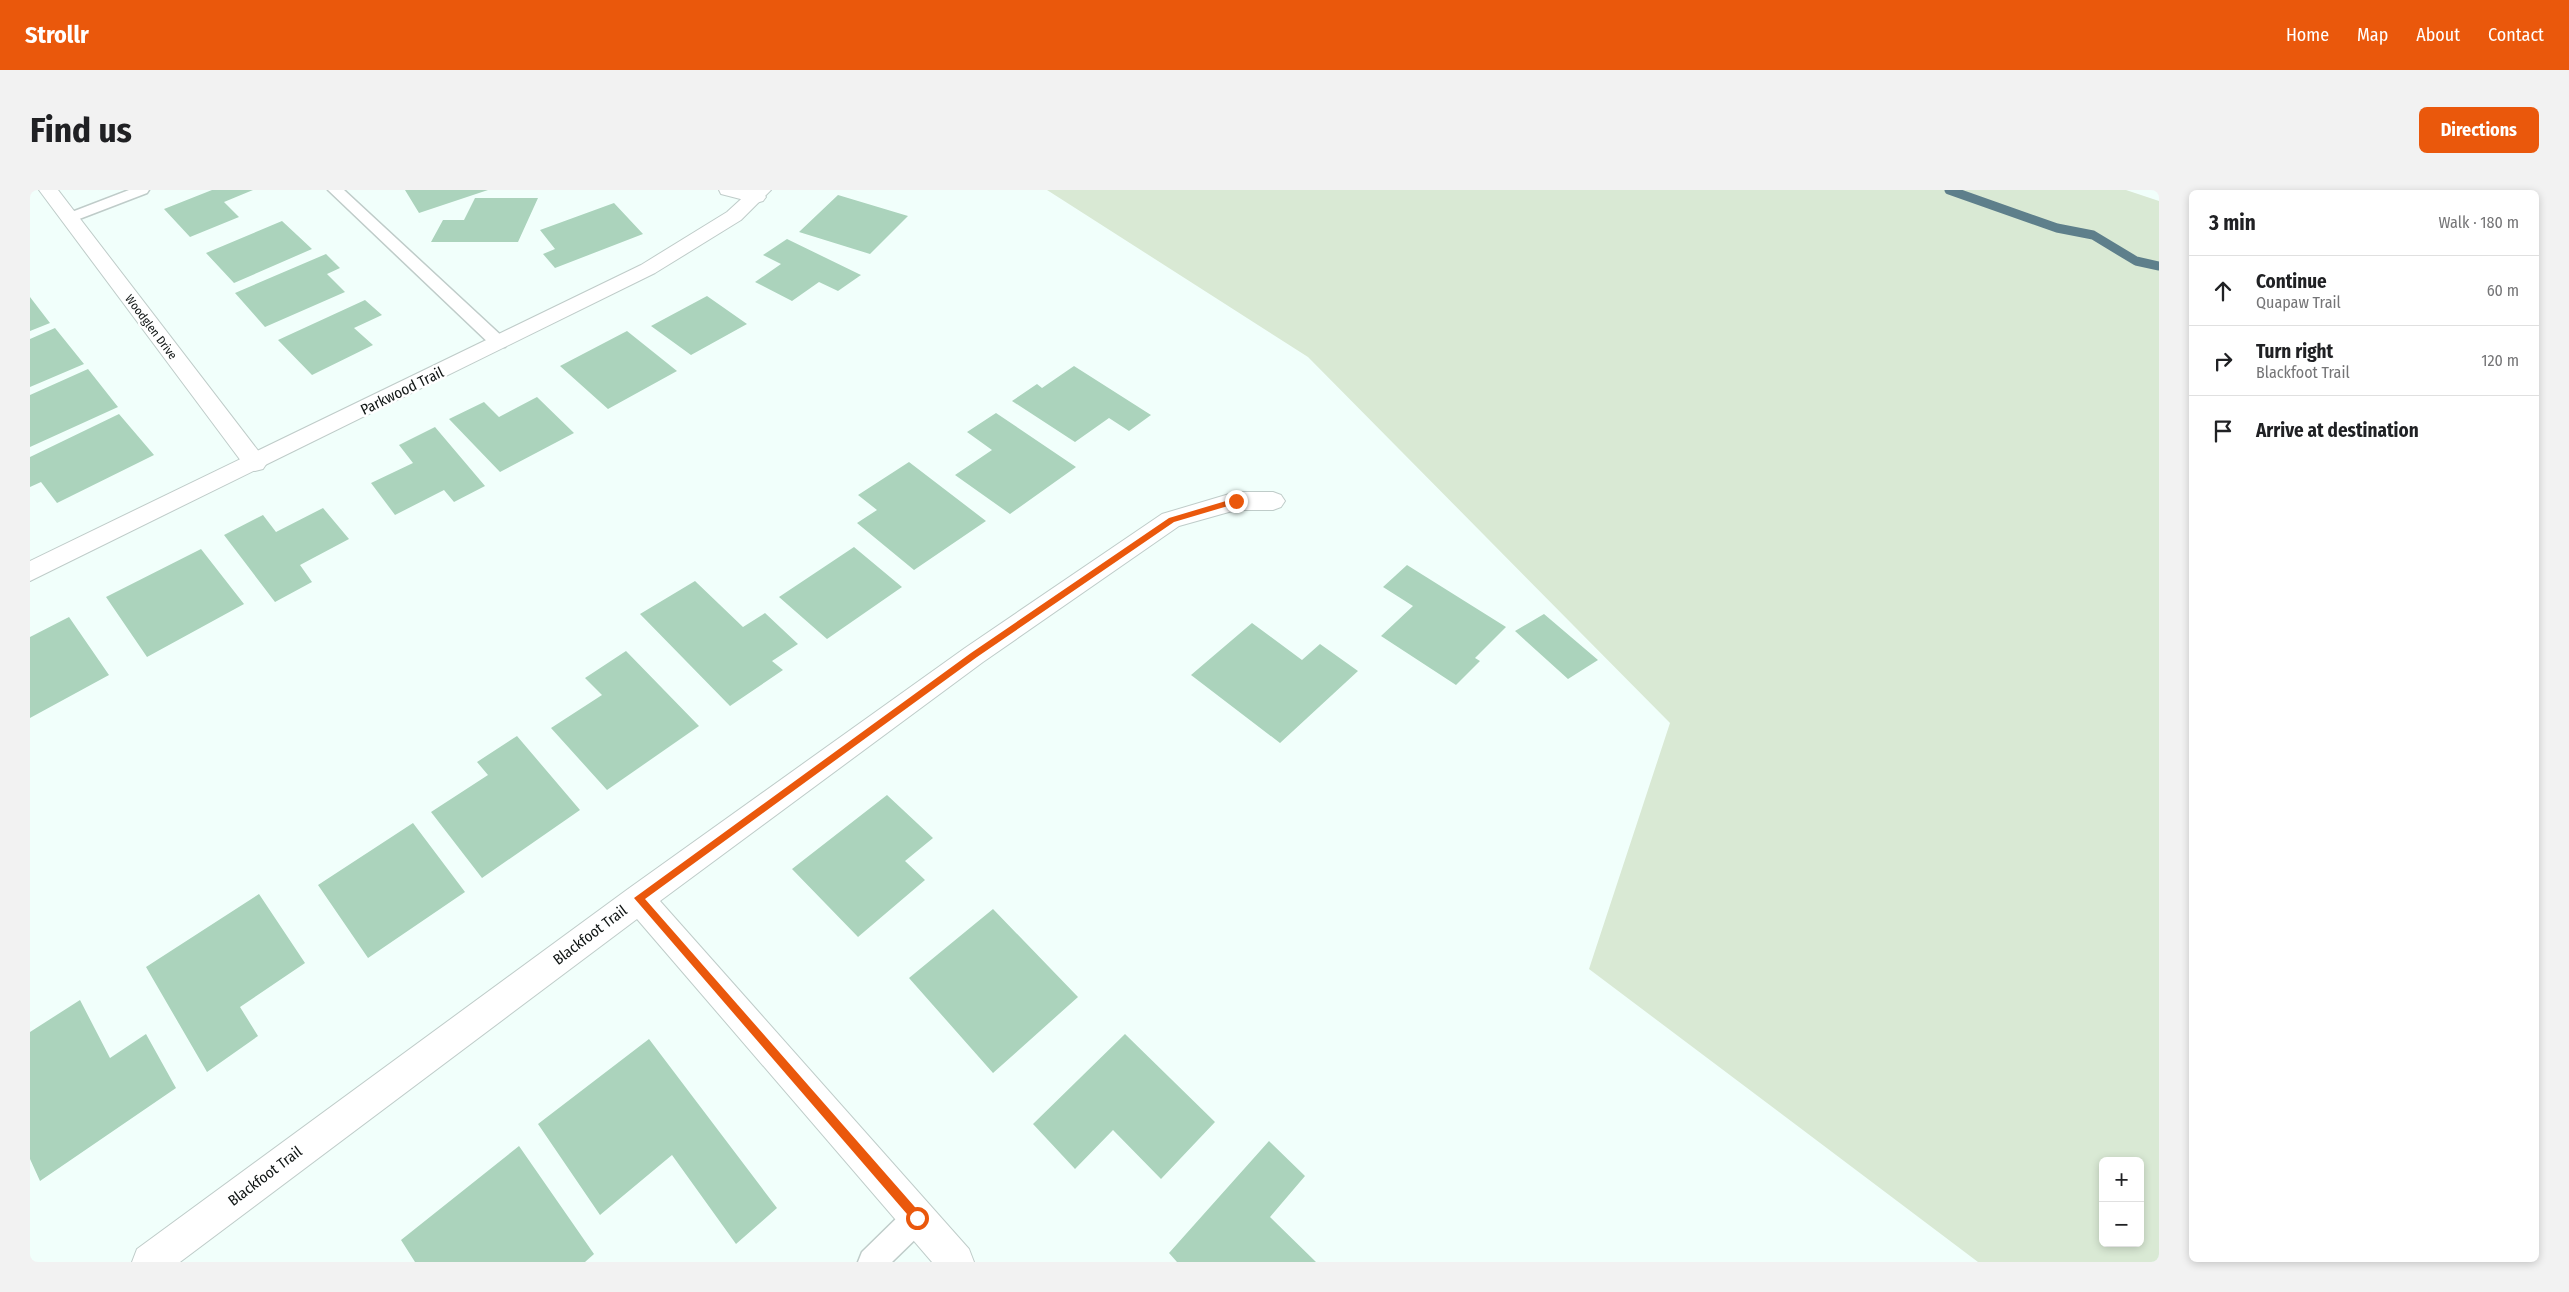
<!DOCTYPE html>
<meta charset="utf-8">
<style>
:root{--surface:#fff;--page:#f2f2f2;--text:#202124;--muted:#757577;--line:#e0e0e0;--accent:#ea580c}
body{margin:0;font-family:"Fira Sans Condensed",sans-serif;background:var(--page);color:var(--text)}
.controls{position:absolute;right:15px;bottom:15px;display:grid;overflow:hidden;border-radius:8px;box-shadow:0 2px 8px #0003}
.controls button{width:45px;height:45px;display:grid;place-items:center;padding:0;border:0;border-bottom:1px solid var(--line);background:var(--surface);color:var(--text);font:25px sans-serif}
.stop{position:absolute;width:15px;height:15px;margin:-11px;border:4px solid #ea580c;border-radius:50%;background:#fff}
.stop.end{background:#ea580c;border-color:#fff;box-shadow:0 1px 5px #0008}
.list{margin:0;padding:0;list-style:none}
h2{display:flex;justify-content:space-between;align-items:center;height:65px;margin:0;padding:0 20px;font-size:21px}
h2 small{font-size:16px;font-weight:400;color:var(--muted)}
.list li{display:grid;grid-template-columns:32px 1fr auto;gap:15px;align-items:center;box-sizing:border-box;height:70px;padding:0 20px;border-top:1px solid var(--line)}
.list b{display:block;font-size:19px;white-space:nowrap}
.list p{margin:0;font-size:16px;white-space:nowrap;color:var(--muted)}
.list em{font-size:16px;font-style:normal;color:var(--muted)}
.icon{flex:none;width:28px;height:28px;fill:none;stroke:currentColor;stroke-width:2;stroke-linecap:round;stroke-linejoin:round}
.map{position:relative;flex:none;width:2129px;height:1072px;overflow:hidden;border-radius:8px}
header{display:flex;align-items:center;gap:30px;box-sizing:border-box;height:70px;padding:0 25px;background:var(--accent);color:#fff}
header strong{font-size:24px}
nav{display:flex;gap:28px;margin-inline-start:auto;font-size:18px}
.intro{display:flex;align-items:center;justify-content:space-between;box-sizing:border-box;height:120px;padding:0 30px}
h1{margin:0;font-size:35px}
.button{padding:12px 22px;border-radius:8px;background:var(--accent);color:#fff;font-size:18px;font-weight:700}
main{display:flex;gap:30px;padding:0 30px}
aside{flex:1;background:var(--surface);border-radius:8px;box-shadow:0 2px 8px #0003}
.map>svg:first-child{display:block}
.green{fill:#d9e9d4;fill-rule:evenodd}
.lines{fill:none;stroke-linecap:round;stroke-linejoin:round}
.stream{stroke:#5e7f8b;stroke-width:9}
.building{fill:#abd3bc}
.service-casing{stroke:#bfccc9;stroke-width:3}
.minor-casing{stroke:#bfccc9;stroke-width:2}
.tertiary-casing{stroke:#bfccc9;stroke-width:2}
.service{fill:#fff;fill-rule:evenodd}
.minor{fill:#fff;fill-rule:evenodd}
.tertiary{fill:#fff;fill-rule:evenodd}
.route{fill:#ea580c}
.labels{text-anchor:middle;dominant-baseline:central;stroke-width:5;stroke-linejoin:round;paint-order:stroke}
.far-street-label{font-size:12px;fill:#101514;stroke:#fff}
.street-label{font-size:15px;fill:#101514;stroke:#fff}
</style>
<header>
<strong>Strollr</strong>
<nav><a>Home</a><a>Map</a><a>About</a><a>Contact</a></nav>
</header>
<div class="intro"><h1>Find us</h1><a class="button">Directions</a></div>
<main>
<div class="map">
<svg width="2129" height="1072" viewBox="0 0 2129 1072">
<rect width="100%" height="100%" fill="#f1fffb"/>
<!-- green -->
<path class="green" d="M1017,0H2096L2129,11V1072H1948L1559,779L1640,533L1278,167ZM2073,971H2110V1053H2073Z"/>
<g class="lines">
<!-- stream -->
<path class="stream" d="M1919,0L2027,38L2063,45L2106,71L2129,76"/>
</g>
<!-- building -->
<path class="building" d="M182,0H223L194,12L209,27L160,47L134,19Z
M375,0H458L389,23Z
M808,5L878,26L840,64L769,42Z
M445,8H508L488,52H401L413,30H434Z
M584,13L613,44L525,78L513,64L525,59L510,40Z
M252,31L282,59L204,93L176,63Z
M757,49L831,85L808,101L789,92L762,111L725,92L751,74L733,65Z
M296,64L310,78L297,84L315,102L235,137L205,103Z
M677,106L717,134L661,165L621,136Z
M0,107L20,133L0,141Z
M335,110L352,125L324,138L343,155L282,185L248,150Z
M25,138L54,174L0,197V149Z
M597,141L647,181L578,219L530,176Z
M1044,176L1121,225L1099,241L1079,228L1045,252L982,211L1007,194L1012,198Z
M58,179L88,217L0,257V205Z
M507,207L544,243L470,282L419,229L454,212L469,227Z
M966,223L1046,277L980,324L925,285L962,260L937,242Z
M89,224L124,265L27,313L11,292L0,297V267Z
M405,237L455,296L424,312L414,300L365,325L341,293L383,273L369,255Z
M879,272L956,331L884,380L827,333L847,320L828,305Z
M293,318L319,349L270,375L282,392L245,412L194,345L233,325L246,342Z
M824,357L872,397L797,449L749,407Z
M171,359L214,414L117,467L76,407Z
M1377,375L1476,437L1445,468L1450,471L1426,495L1351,446L1383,416L1353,397Z
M665,391L713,437L735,423L768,454L742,471L753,480L700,516L610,424Z
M1514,424L1568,470L1538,489L1485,441Z
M39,427L79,485L0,528V447Z
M1222,433L1272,470L1290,454L1328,481L1250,553L1161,485Z
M596,461L669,536L577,600L521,538L572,505L555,488Z
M487,546L550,620L452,688L401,622L458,585L447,572Z
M857,605L903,648L875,671L895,690L828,747L762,679Z
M383,633L435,702L338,768L288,695Z
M229,704L275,773L210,817L228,846L177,882L116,777Z
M963,719L1048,807L963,883L879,788Z
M50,810L80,868L116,844L146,898L10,991L0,969V842Z
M1095,844L1185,932L1131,989L1083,940L1045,979L1003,934Z
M619,849L747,1018L706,1054L642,965L570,1025L508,934Z
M1239,951L1275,986L1240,1027L1286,1072H1147L1139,1063Z
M489,956L564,1064L555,1072H385L371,1050Z"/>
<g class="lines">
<!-- service casing -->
<g class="service-casing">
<path id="service" d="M99,0H119L117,3L44,31L39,32L32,28L34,25Z
M298,0H314L475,149L477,153L475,157H463Z
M887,1014L897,1018L901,1028L897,1038L862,1072H828L832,1062L877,1018Z"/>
</g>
<!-- minor casing -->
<g class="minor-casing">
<path id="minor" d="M9,0H28L233,267L237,273L233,279L225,281L217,279Z
M689,0H721L733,3L736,7L733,11L726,13L691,4Z
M1206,302H1243L1251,305L1255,311L1251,317L1243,320H1206L1149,336L953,472L630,711L939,1059L944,1072H902L607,729L150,1072H102L107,1059L598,699L935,458L1132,324Z"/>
</g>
<!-- tertiary casing -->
<g class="tertiary-casing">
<path id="tertiary" d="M721,0H741L711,30L625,83L0,391V371L611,75L697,22Z"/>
</g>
<!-- service -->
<use href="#service" class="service"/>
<!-- minor -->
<use href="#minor" class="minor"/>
<!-- tertiary -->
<use href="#tertiary" class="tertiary"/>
</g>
<!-- route -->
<path class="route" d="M1206,308L1208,313L1144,332L947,467L615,709L891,1024V1031H883L604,708L941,463L1139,328Z"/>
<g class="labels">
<!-- far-street labels -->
<g class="far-street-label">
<text transform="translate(121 137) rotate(53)">Woodglen Drive</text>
</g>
<!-- street labels -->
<g class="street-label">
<text transform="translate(372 201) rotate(-26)">Parkwood Trail</text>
<text transform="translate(560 745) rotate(-37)">Blackfoot Trail</text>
<text transform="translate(235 986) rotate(-37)">Blackfoot Trail</text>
</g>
</g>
</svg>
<div class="controls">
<button>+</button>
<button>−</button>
</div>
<div class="stop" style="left:887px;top:1028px"></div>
<div class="stop end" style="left:1206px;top:311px"></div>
</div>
<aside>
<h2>3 min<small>Walk · 180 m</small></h2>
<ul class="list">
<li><svg class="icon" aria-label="ahead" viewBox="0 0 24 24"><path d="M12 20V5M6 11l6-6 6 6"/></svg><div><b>Continue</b><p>Quapaw Trail</p></div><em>60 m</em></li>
<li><svg class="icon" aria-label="right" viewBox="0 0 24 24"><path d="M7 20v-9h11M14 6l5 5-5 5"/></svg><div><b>Turn right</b><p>Blackfoot Trail</p></div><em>120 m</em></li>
<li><svg class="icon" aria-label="arrive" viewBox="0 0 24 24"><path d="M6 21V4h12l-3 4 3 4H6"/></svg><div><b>Arrive at destination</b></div></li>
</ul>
</aside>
</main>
